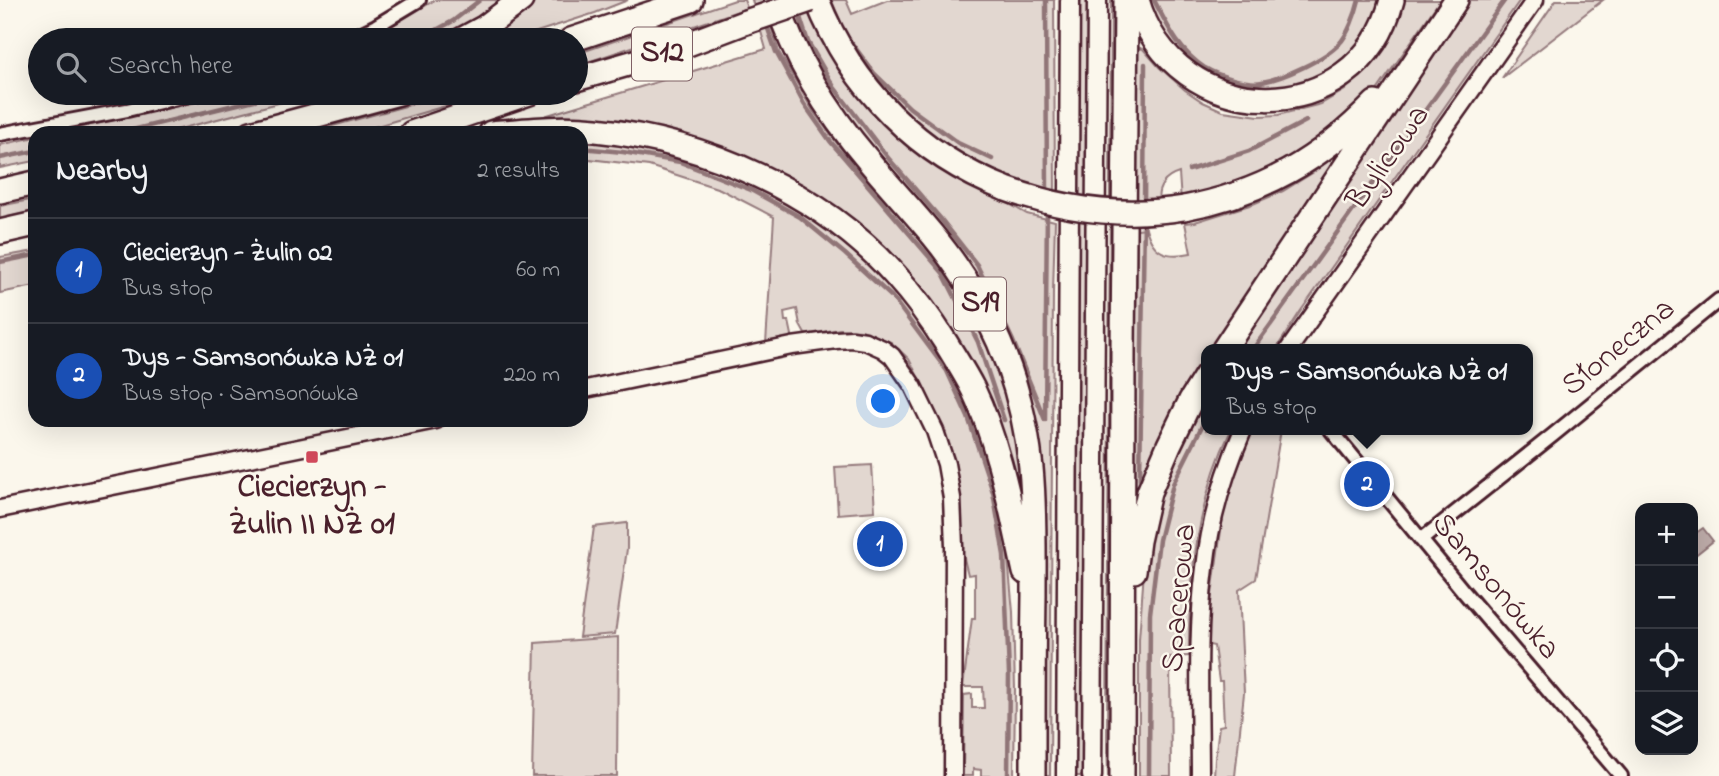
<!DOCTYPE html>
<meta charset="utf-8">
<style>
:root{--surface:#171b24;--page:#242831;--text:#f1f3f6;--muted:#9ea1a6;--line:#363941;--accent:#8c9099}
body{margin:0;font-family:"Indie Flower",sans-serif;background:var(--page);color:var(--text)}
.controls{position:absolute;right:21px;bottom:21px;display:grid;overflow:hidden;border-radius:14px;box-shadow:0 7px 28px #0002}
.controls button{width:63px;height:63px;display:grid;place-items:center;padding:0;border:0;border-bottom:2px solid var(--line);background:var(--surface);color:var(--text);font:35px sans-serif}
.you{position:absolute;left:884px;top:402px;width:24px;height:24px;margin:-18px;border:5px solid #fff;border-radius:50%;background:#1a73e8;box-shadow:0 0 0 10px #1a73e833}
.badge{display:grid;place-items:center;width:46px;height:46px;border-radius:50%;background:var(--accent);color:#fff;font-size:23px;font-weight:700}
.pin{position:absolute;translate:-50% -50%;border:4px solid #fff;box-shadow:0 2px 7px #0006}
.popup{position:absolute;left:1201px;top:344px;width:332px;height:91px;box-sizing:border-box;display:grid;place-content:center;border-radius:14px;background:var(--surface);filter:drop-shadow(0 2px 5px #0005);font-size:23px;white-space:nowrap;color:var(--muted)}
.popup b{font-size:26px;color:var(--text)}
.popup::after{content:'';position:absolute;left:50%;top:100%;margin-left:-14px;border:14px solid transparent;border-top-color:var(--surface)}
.list{margin:0;padding:0;list-style:none}
h2{display:flex;justify-content:space-between;align-items:center;height:91px;margin:0;padding:0 28px;font-size:30px}
h2 small{font-size:23px;font-weight:400;color:var(--muted)}
.list li{display:grid;grid-template-columns:46px 1fr auto;gap:21px;align-items:center;box-sizing:border-box;height:105px;padding:0 28px;border-top:2px solid var(--line)}
.list b{display:block;font-size:26px;white-space:nowrap}
.list p{margin:0;font-size:23px;white-space:nowrap;color:var(--muted)}
.list em{font-size:23px;font-style:normal;color:var(--muted)}
.icon{flex:none;width:38px;height:38px;fill:none;stroke:currentColor;stroke-width:2;stroke-linecap:round;stroke-linejoin:round}
.map{position:relative;flex:none;width:1719px;height:776px;overflow:hidden}
.search{position:absolute;background:var(--surface);box-shadow:0 7px 28px #0002;left:28px;top:28px;width:560px;height:77px;display:flex;align-items:center;gap:18px;box-sizing:border-box;padding:0 24px;border-radius:38px;color:var(--muted);font-size:26px}
.panel{position:absolute;background:var(--surface);box-shadow:0 7px 28px #0002;left:28px;top:126px;width:560px;height:301px;border-radius:21px}
.map>svg:first-child{display:block}
.green{fill:#e2d7d0;stroke:#967b7e;stroke-width:2}
.water{fill:#bfadaa;stroke:#907477;stroke-width:2}
.lines{fill:none;stroke-linecap:round;stroke-linejoin:round}
.stream{stroke:#907477;stroke-width:4.5}
.minor-casing{stroke:#4a1f2b;stroke-width:18}
.tertiary-casing{stroke:#4a1f2b;stroke-width:21}
.secondary-casing{stroke:#4a1f2b;stroke-width:23}
.motorway-casing{stroke:#4a1f2b;stroke-width:28}
.minor{stroke:#fbf7ec;stroke-width:12}
.tertiary{stroke:#fbf7ec;stroke-width:16}
.secondary{stroke:#fbf7ec;stroke-width:18}
.motorway{stroke:#fbf7ec;stroke-width:23}
.motorway-bridge-casing{stroke:#4a1f2b;stroke-width:28;stroke-linecap:butt}
.motorway-bridge{stroke:#fbf7ec;stroke-width:23}
.poi-dot{fill:#d1495b;stroke:#fbf7ec;stroke-width:2.5}
.labels{text-anchor:middle;dominant-baseline:central;stroke-width:5;stroke-linejoin:round;paint-order:stroke}
.shield{fill:#fbf7ec;stroke:#7f6065;stroke-width:2}
.shield-label{font-size:30px;font-weight:bold;fill:#4a1f2b}
.street-label{font-size:32px;fill:#4a1f2b;stroke:#fbf7ec}
.poi-label{font-size:32px;font-weight:bold;fill:#4a1f2b;stroke:#fbf7ec}
</style>
<div class="map">
<svg width="1719" height="776" viewBox="0 0 1719 776">
<rect width="100%" height="100%" fill="#fbf7ec"/>
<filter id="ink" filterUnits="userSpaceOnUse"><feTurbulence type="fractalNoise" baseFrequency=".0143" numOctaves="2"/><feDisplacementMap in="SourceGraphic" scale="14" xChannelSelector="R" yChannelSelector="G"/><feConvolveMatrix kernelMatrix="1 2 1 2 8 2 1 2 1" color-interpolation-filters="sRGB"/></filter>
<g filter="url(#ink)">
<!-- green -->
<path class="green" d="M435,0H504L475,21L444,40H364L386,29Z
M535,0H628L595,13L512,40H477L493,31Z
M735,0H744L747,8L576,66V54Z
M752,0H763L779,52L813,111L854,166L946,267L986,337L1004,387L1015,431L1022,483L1024,515L983,394L811,194L583,120L541,117L766,49Z
M786,0H809L827,42L986,191L1027,214L1055,221L1053,292L1050,776H1040L1042,561L985,290L961,253L832,99L800,37Z
M830,0H846L852,14L887,0H1054L1055,197L1036,193L952,152L902,112L864,70L837,20Z
M1080,0H1087L1085,776H1074Z
M1111,0H1120L1115,776H1108L1107,740Z
M1147,0H1382L1375,18L1362,40L1342,60L1320,75L1286,88L1272,90L1224,84L1173,53Z
M1401,0H1440L1374,95L1282,170L1181,202L1179,173C1165,177 1156,188 1159,203L1134,204L1137,47L1143,49L1159,67L1185,90L1203,102L1223,111L1259,116L1278,115L1321,104L1345,90L1373,64L1394,24Z
M1469,0H1520L1300,312L1276,349H1236Z
M1556,0H1603L1502,78Z
M225,93H317L164,133H54L201,101Z
M453,93H490L353,133H307Z
M581,136L632,141L735,172L811,215L874,266L906,302L934,343L962,389L985,437L1004,515L1013,612L1015,689L1014,776H981V770L973,769V776H963L964,695L972,694V708H984L983,687H963L972,618H975V574L968,575L961,546L951,453L930,400L909,359L891,342L862,330L840,329L809,334H805L800,325L797,309L784,312L785,321H789L792,335L787,339L766,344L774,217L720,189L649,166L581,158Z
M35,137V161L0,168V145Z
M1346,146L1216,349H1206V364L1189,390L1134,512L1137,229L1146,228C1153,254 1167,258 1191,253L1185,223L1195,222L1253,204L1283,191L1314,172Z
M35,199V211L0,219V206Z
M35,251V286L0,293V257Z
M1206,395V430H1231C1198,497 1188,582 1189,656L1170,657L1171,776H1139V639L1147,530L1160,487Z
M1253,430H1281L1256,579L1239,590L1244,693L1235,776H1214L1215,759L1219,726L1224,725L1222,681H1219L1214,646L1205,644L1225,502Z
M872,465L875,511L838,514L835,467Z
M627,523V549L615,634L579,637L594,527Z
M618,637L617,776H532L535,643Z"/>
<!-- water -->
<path class="water" d="M1703,528L1713,541L1693,557V535Z"/>
<g class="lines">
<!-- stream -->
<path class="stream" d="M830,0L839,21
M1046,0L1047,195
M1154,0C1168,27 1178,50 1205,68C1218,76 1248,85 1262,82C1284,78 1325,59 1339,44C1348,35 1356,13 1359,0
M798,11L808,42L834,87L889,159L940,218L977,265L1013,341L1045,420L1047,207
M766,23L776,52L804,104L830,141L943,273L978,342L1004,420
M848,38L874,73L910,108L958,143L992,159
M418,40L453,21L480,0
M120,133L283,93
M581,148L623,152L680,162L751,190L800,217L845,254L892,297L947,371L968,417L993,492L1004,555L1009,674L1008,776
M0,158L35,151
M1189,170L1249,151L1306,121
M1144,207L1145,64
M0,262L35,255
M1253,349L1505,0
M1140,479L1144,219
M1149,776L1150,614L1159,540L1173,484L1206,418"/>
<!-- minor casing -->
<g class="minor-casing">
<path id="minor" d="M348,40L376,26L419,0
M0,134L127,110L198,93
M1331,430L1464,592L1621,776
M1421,540L1553,435L1719,300"/>
</g>
<!-- tertiary casing -->
<g class="tertiary-casing">
<path id="tertiary" d="M1289,349L1535,0
M581,390L792,346L836,340L852,339L865,341L883,349L892,356L913,386L935,431L946,464L952,498L954,546L953,776
M0,509L436,420
M1200,776C1200,708 1196,635 1205,568C1210,520 1224,474 1243,430"/>
</g>
<!-- secondary casing -->
<g class="secondary-casing">
<path id="secondary" d="M1066,776L1070,0
M1092,776L1097,0"/>
</g>
<!-- motorway casing -->
<g class="motorway-casing">
<path id="motorway" d="M776,0C795,60 827,112 868,160C899,198 935,233 962,275C1001,332 1024,399 1031,468C1035,510 1034,553 1034,595C1033,656 1033,716 1033,776
M817,0C852,88 918,155 1006,189
M1137,0C1174,130 1358,133 1392,0
M461,40L485,27L521,0
M571,40L691,0
M576,79L659,55L746,22
M251,133L399,93
M412,133L529,93
M491,133C526,130 561,126 596,130C705,141 822,193 895,275C914,296 931,319 946,343C955,358 965,373 973,389C1000,446 1011,510 1025,572
M0,191L35,183
M1184,208C1263,193 1320,160 1375,103
M0,232L35,224
M1224,349L1456,0
M1134,571L1138,541L1149,492L1169,445L1191,400L1206,376
M1122,776L1123,350L1126,0"/>
</g>
<!-- minor -->
<use href="#minor" class="minor"/>
<!-- tertiary -->
<use href="#tertiary" class="tertiary"/>
<!-- secondary -->
<use href="#secondary" class="secondary"/>
<!-- motorway -->
<use href="#motorway" class="motorway"/>
<!-- motorway-bridge casing -->
<g class="motorway-bridge-casing">
<path id="motorway-bridge" d="M746,22L810,0
M1006,189C1064,210 1123,218 1184,208"/>
</g>
<!-- motorway-bridge -->
<use href="#motorway-bridge" class="motorway-bridge"/>
</g>
</g>
<!-- markers -->
<rect class="poi-dot" x="305" y="450" width="14" height="14" rx="3.5"/>
<g class="labels">
<!-- shield labels -->
<g class="shield">
<rect x="632" y="27.5" width="60" height="53" rx="5"/>
<rect x="954" y="277.5" width="52" height="53" rx="5"/>
</g>
<g class="shield-label">
<text x="662" y="54">S12</text>
<text x="980" y="304">S19</text>
</g>
<!-- street labels -->
<g class="street-label">
<text transform="translate(1389 158) rotate(-55)">Bylicowa</text>
<text transform="translate(1619 348) rotate(-39)">Słoneczna</text>
<text transform="translate(1495 587) rotate(50)">Samsonówka</text>
<text transform="translate(1180 598) rotate(-85)">Spacerowa</text>
</g>
<!-- poi labels -->
<g class="poi-label">
<text x="312" y="488">Ciecierzyn -<tspan x="312" dy="37">Żulin II NŻ 01</tspan></text>
</g>
</g>
</svg>
<div class="controls">
<button>+</button>
<button>−</button>
<button><svg class="icon" aria-label="locate" viewBox="0 0 24 24"><circle cx="12" cy="12" r="6"/><path d="M12 2v4M12 18v4M2 12h4M18 12h4"/></svg></button>
<button><svg class="icon" aria-label="layers" viewBox="0 0 24 24"><path d="M12 4l9 5-9 5-9-5zM3 14l9 5 9-5"/></svg></button>
</div>
<div class="you"></div>
<div class="pin badge" style="left:880px;top:544px;background:#1a4fb4">1</div>
<div class="pin badge" style="left:1367px;top:484px;background:#1a4fb4">2</div>
<div class="popup"><b>Dys - Samsonówka NŻ 01</b>Bus stop</div>
<div class="search"><svg class="icon" aria-label="search" viewBox="0 0 24 24"><circle cx="10" cy="10" r="6"/><path d="M15 15l6 6"/></svg>Search here</div>
<section class="panel">
<h2>Nearby<small>2 results</small></h2>
<ul class="list">
<li><span class="badge" style="background:#1a4fb4">1</span><div><b>Ciecierzyn - Żulin 02</b><p>Bus stop</p></div><em>60 m</em></li>
<li><span class="badge" style="background:#1a4fb4">2</span><div><b>Dys - Samsonówka NŻ 01</b><p>Bus stop · Samsonówka</p></div><em>220 m</em></li>
</ul>
</section>
</div>
